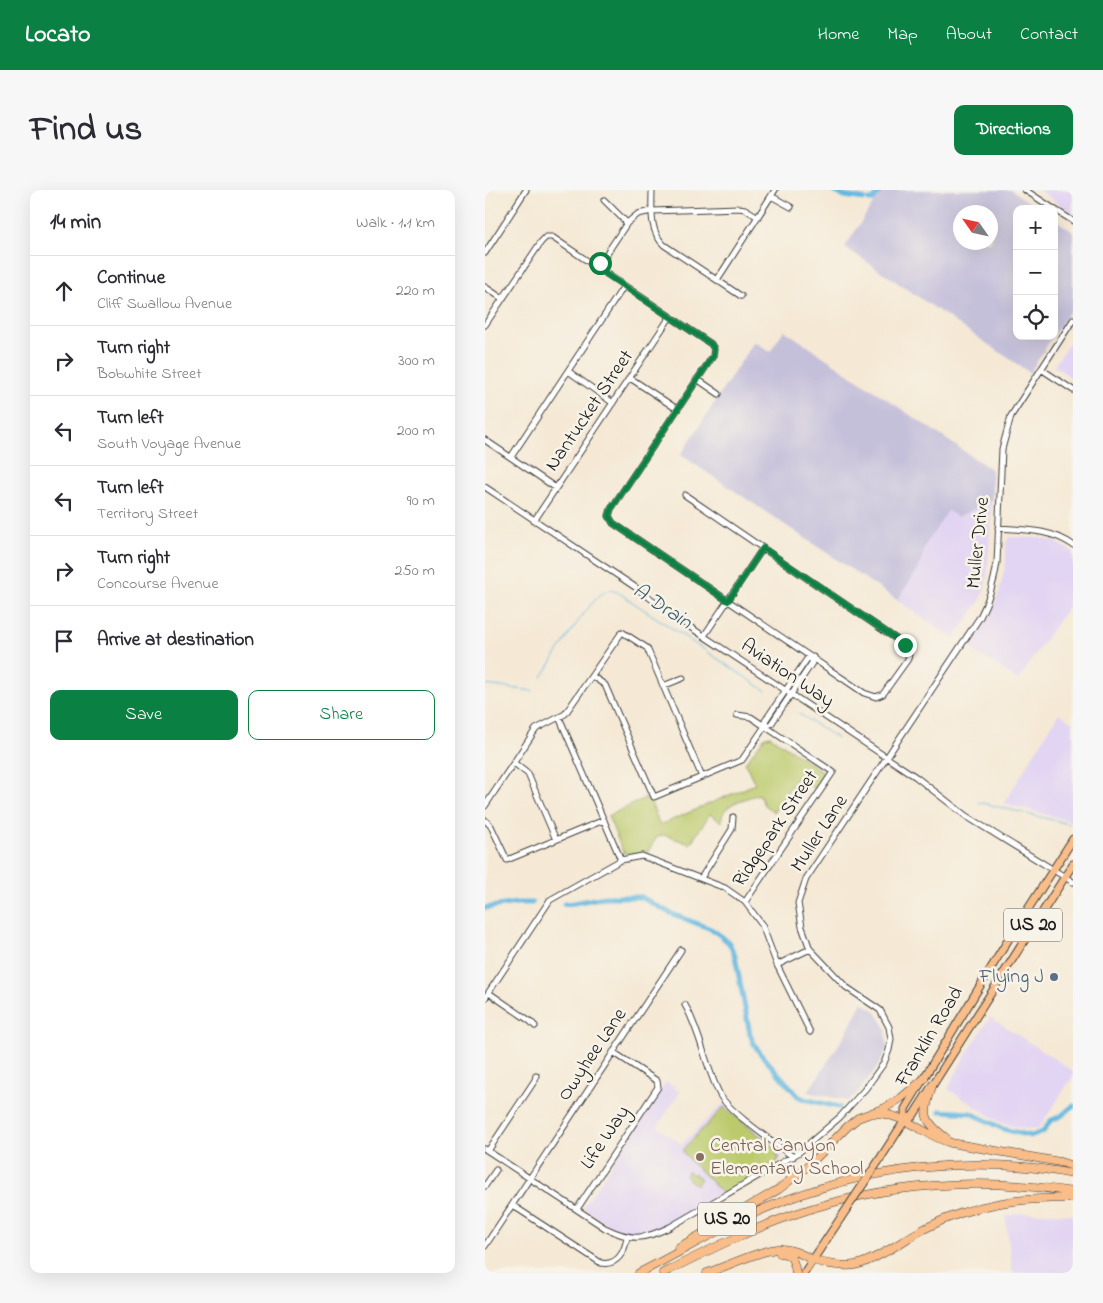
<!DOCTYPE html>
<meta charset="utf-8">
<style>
:root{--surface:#fff;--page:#f7f7f7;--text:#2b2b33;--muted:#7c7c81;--line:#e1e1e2;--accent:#0b8043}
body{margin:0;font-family:"Indie Flower",sans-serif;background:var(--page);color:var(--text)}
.controls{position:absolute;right:15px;top:15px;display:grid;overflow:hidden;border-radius:10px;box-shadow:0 5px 20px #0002}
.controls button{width:45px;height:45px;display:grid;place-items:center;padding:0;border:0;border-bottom:1px solid var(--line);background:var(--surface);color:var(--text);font:25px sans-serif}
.compass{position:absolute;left:468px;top:15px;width:45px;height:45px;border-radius:50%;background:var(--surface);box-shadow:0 5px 20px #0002;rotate:304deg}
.stop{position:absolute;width:15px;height:15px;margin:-11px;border:4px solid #0b8043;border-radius:50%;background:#fff}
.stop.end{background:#0b8043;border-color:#fff;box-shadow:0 1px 5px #0008}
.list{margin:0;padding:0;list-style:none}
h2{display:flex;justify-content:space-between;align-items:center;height:65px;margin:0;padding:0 20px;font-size:21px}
h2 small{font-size:16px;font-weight:400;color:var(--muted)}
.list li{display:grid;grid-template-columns:32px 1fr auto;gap:15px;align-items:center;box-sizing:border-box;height:70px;padding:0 20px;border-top:1px solid var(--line)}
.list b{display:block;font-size:19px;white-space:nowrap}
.list p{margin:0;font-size:16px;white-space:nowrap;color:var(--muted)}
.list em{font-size:16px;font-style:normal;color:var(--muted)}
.actions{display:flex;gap:10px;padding:15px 20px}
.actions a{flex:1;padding:11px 0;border:1px solid var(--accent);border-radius:10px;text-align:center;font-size:18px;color:var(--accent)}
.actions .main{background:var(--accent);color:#fff}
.icon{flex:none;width:28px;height:28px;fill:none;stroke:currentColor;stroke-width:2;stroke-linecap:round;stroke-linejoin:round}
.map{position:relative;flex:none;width:588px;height:1083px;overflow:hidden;border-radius:10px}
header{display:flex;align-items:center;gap:30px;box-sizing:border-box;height:70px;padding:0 25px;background:var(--accent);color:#fff}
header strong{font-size:24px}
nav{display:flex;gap:28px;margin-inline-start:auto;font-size:18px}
.intro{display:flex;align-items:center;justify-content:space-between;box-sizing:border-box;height:120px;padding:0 30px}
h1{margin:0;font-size:35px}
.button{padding:12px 22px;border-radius:10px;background:var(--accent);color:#fff;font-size:18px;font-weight:700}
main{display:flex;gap:30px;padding:0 30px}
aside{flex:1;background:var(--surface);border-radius:10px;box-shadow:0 5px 20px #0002}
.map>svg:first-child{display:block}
.built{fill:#e2d4f3}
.industrial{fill:#c5c0da;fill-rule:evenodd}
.green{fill:#bcca6c;stroke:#6c7344}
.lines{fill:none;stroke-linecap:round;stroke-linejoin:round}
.stream{stroke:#65b9e1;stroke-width:1}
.canal{stroke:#65b9e1;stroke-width:5}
.minor-casing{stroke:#3d3b38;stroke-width:7}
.major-casing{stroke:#3d3b38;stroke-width:9}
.highway-casing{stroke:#3d3b38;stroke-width:9}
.minor{stroke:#fff;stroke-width:5}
.major{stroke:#f8bd89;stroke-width:7}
.highway{stroke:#f8bd89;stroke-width:8}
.major-bridge-casing{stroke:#3d3b38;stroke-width:9;stroke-linecap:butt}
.major-bridge{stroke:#f8bd89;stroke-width:7}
.route{stroke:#0b8043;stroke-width:6}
.service-dot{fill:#5c6f8a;stroke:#f7f3e8;stroke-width:2}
.education-dot{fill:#8d6e63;stroke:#f7f3e8;stroke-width:2}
.labels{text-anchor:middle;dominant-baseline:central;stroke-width:5;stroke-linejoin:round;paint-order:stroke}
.shield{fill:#f7f3e8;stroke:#5e5c59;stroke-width:1}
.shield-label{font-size:19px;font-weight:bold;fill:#1c1c1c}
.street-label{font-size:20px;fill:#1c1c1c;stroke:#f7f3e8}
.service-label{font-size:20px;fill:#4e5e75;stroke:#f7f3e8;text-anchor:end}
.education-label{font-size:20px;fill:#785e54;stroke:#f7f3e8;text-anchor:start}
.water-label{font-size:21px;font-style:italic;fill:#395b6b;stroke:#f7f3e8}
</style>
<header>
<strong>Locato</strong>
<nav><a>Home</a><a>Map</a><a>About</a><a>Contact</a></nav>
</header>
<div class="intro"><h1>Find us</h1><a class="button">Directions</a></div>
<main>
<aside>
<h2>14 min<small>Walk · 1.1 km</small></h2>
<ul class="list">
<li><svg class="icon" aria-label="ahead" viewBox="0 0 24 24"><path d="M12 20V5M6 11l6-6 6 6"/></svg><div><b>Continue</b><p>Cliff Swallow Avenue</p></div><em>220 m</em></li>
<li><svg class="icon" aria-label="right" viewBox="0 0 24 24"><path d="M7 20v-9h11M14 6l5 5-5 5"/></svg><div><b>Turn right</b><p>Bobwhite Street</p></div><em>300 m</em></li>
<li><svg class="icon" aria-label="left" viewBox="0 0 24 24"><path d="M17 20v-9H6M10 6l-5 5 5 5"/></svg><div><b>Turn left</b><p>South Voyage Avenue</p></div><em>200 m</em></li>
<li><svg class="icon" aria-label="left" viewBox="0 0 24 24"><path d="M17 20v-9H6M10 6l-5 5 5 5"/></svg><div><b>Turn left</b><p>Territory Street</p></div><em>90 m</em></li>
<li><svg class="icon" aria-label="right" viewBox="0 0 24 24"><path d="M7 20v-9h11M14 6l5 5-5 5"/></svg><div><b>Turn right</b><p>Concourse Avenue</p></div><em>250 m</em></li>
<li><svg class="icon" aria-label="arrive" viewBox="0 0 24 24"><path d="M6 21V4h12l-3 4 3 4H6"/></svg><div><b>Arrive at destination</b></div></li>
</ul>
<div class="actions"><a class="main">Save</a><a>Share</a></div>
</aside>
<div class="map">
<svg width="588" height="1083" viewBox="0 0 588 1083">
<rect width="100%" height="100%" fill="#f7f3e8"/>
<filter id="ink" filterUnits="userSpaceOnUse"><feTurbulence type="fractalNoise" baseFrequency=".02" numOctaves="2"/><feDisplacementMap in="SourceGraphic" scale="10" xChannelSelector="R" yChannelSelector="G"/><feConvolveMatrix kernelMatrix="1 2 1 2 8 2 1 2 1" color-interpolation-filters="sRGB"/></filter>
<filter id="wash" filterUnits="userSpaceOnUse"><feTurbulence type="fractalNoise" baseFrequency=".0096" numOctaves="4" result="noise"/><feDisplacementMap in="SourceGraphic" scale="20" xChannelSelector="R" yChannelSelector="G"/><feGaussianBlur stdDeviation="1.12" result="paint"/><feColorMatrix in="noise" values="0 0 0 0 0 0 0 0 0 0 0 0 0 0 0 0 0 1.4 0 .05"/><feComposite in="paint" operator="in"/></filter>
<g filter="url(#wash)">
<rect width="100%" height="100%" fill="#f5e9d5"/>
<!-- built -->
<path class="built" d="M553,0H588V23Z
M588,147V189L569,176Z
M507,310L502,389L496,409L469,449L412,410L433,380L441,354L463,321L473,327Z
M525,347L554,348L569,351L588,362V409L533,490L484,457L507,422L514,403L521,372V352Z
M574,523L588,533V632L519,613Z
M505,827L588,881V886L554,938L539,939L514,932L463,899L476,873Z
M181,892L195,902L172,937L197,954L238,914L291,957L297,964L298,968L174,1040L159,1043L140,1042L126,1037L98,1018Z
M537,1023H566L588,1025V1083H528L520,1026Z"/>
<!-- industrial -->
<path class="industrial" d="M397,0H526L553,19H532V146H568L545,183L360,57ZM506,22V52H476V22Z
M569,29L588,42V116L569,145Z
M299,140L507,280V310L473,327L463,321L441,354L433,380L412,410L196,265L269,151L285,162Z
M377,812L390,821L401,838L402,858L394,874L377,898L364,911L323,902L362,842Z"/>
<!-- green -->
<path class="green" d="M285,546L337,581L338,588L330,599L312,587L289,622L279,615L274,604C261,609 234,614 237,632L225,624L205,654L179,645L172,647L162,663L143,664L138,662L123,626L160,608L166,613L175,635L270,594L260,573L280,547Z
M239,917L289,957L294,969L292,972L238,1004L198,963V959Z
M203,981L207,985L209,983L216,989L211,995L200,986Z"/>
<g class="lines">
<!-- stream -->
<path class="stream" d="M57,487C68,471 106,405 122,401C128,399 135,403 140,407L281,501
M0,495L48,501
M313,523L352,548
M493,612L584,634"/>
<!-- canal -->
<path class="canal" d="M346,0L359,6L379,9
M384,10H388L396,0
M79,714L89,713L120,707H156L185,723L226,739L236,746L244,753L250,766L265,844L269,854L275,863L313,906L319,909L354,917
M0,718L31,713H47
M455,921L486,923L518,939L546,946L558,942L565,931L576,926L588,916"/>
</g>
</g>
<g filter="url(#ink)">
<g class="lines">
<!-- minor casing -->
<g class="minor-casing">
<path id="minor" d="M167,0C167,19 164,41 179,55L256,106
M540,0L569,19
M286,6L306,17
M119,10L142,33
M569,19L588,31
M0,63L41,0
M112,78L142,33L153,24L167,21L254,18L260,19L273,27
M232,90L290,0
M0,97L18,109
M0,135L56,52L61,47H67L226,154L229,159L228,166L126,319L124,326L128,333L379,503L391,507L398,504L423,469C425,463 424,459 420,455L200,305
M556,179L588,200
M83,181L128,213
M145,188L192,219
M212,189L234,204
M0,250L71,298
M26,267L139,96
M0,297L150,397L199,433L431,587L481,626L588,692
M49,331L185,127
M513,338C540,340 565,339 588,355
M219,446L278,358
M107,486L120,495L169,607L257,570L280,536V531L322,469L328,467
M178,496L198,488
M252,525L266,527L348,582L260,712
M74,527L136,670
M280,536L286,534L327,473L328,467
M29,573L43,584L71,650
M0,616L51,539L80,524L137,442L162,458L217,587
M0,630L6,636L22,670L119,630
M216,688L247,639L248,627
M292,775L325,759
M4,803L45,831L50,836
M0,808L65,710L136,670L157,666L240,698L260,712L277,735L292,775L325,842
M200,815C216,843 220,876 235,905C244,922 290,953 308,967
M0,959L120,1038C147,1051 158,1050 185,1037L313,963L355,927L381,898L399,873L404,860L406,849L404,837L395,820L361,797L325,759L317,737L313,713L321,689L495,427C504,410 509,393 512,373L517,259L526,226L588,130
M3,961L50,890L51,885
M0,996L11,980
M27,1015L116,1073C133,1076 140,1061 142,1047
M92,1019L173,897L172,891L128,862
M0,1056L196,760"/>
</g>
<!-- major casing -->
<g class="major-casing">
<path id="major" d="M420,930V919L525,747L588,649
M393,972L420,930L428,926L588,674
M319,1083L355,1029"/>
</g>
<!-- highway casing -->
<g class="highway-casing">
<path id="highway" d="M447,896C439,924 436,929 461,948
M389,923C418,923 439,945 466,953L575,972L588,976
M193,1058L294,999L323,976L362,937L373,928L400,918L416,908L439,889
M295,1063C308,1064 309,1072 311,1083
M154,1083C198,1061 240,1034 286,1016C379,977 489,964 588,984
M178,1083C222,1061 266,1039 313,1023C401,993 497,987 588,1002
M222,1083C240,1077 282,1057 298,1059C309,1060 316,1064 326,1069C337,1074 363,1078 374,1074C395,1068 421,1048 441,1038C489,1013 535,1008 588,1008"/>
</g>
<!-- minor -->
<use href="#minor" class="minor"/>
<!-- major -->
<use href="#major" class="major"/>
<!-- highway -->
<use href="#highway" class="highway"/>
<!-- major-bridge casing -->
<g class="major-bridge-casing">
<path id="major-bridge" d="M355,1029L393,972"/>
</g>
<!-- major-bridge -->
<use href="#major-bridge" class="major-bridge"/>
</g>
</g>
<g class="lines" filter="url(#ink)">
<!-- route -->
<path class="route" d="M115,73L112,78L226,154L229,159L228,166L126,319L124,326L128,333L243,411L278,358L420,455"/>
</g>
<!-- markers -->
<circle class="service-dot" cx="569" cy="787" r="5"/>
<circle class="education-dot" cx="215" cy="967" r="5"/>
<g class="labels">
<!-- shield labels -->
<g class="shield">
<rect x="519" y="718.5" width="58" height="33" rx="4"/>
<rect x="213" y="1012.5" width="58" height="33" rx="4"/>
</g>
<g class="shield-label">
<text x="548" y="735">US 20</text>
<text x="242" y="1029">US 20</text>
</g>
<!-- street labels -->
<g class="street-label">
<text transform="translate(105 221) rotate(-56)">Nantucket Street</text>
<text transform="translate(494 353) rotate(-84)">Muller Drive</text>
<text transform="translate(302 484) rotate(34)">Aviation Way</text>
<text transform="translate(291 639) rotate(-56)">Ridgepark Street</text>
<text transform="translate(335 644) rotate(-57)">Muller Lane</text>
<text transform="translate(445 847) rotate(-59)">Franklin Road</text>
<text transform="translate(108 865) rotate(-56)">Owyhee Lane</text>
<text transform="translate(121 948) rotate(-56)">Life Way</text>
</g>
<!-- service labels -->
<g class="service-label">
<text x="559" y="787">Flying J</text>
</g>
<!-- education labels -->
<g class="education-label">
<text x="225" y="956">Central Canyon<tspan x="225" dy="23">Elementary School</tspan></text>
</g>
<!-- water labels -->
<g class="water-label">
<text transform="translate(177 417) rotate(33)">A Drain</text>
</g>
</g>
</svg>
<div class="controls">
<button>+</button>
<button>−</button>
<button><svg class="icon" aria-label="locate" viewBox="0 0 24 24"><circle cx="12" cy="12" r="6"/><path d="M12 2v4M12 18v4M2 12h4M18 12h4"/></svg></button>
</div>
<svg class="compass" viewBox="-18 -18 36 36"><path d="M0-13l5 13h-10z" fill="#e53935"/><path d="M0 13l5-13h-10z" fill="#7c7c81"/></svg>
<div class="stop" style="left:115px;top:73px"></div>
<div class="stop end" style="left:420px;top:455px"></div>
</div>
</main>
